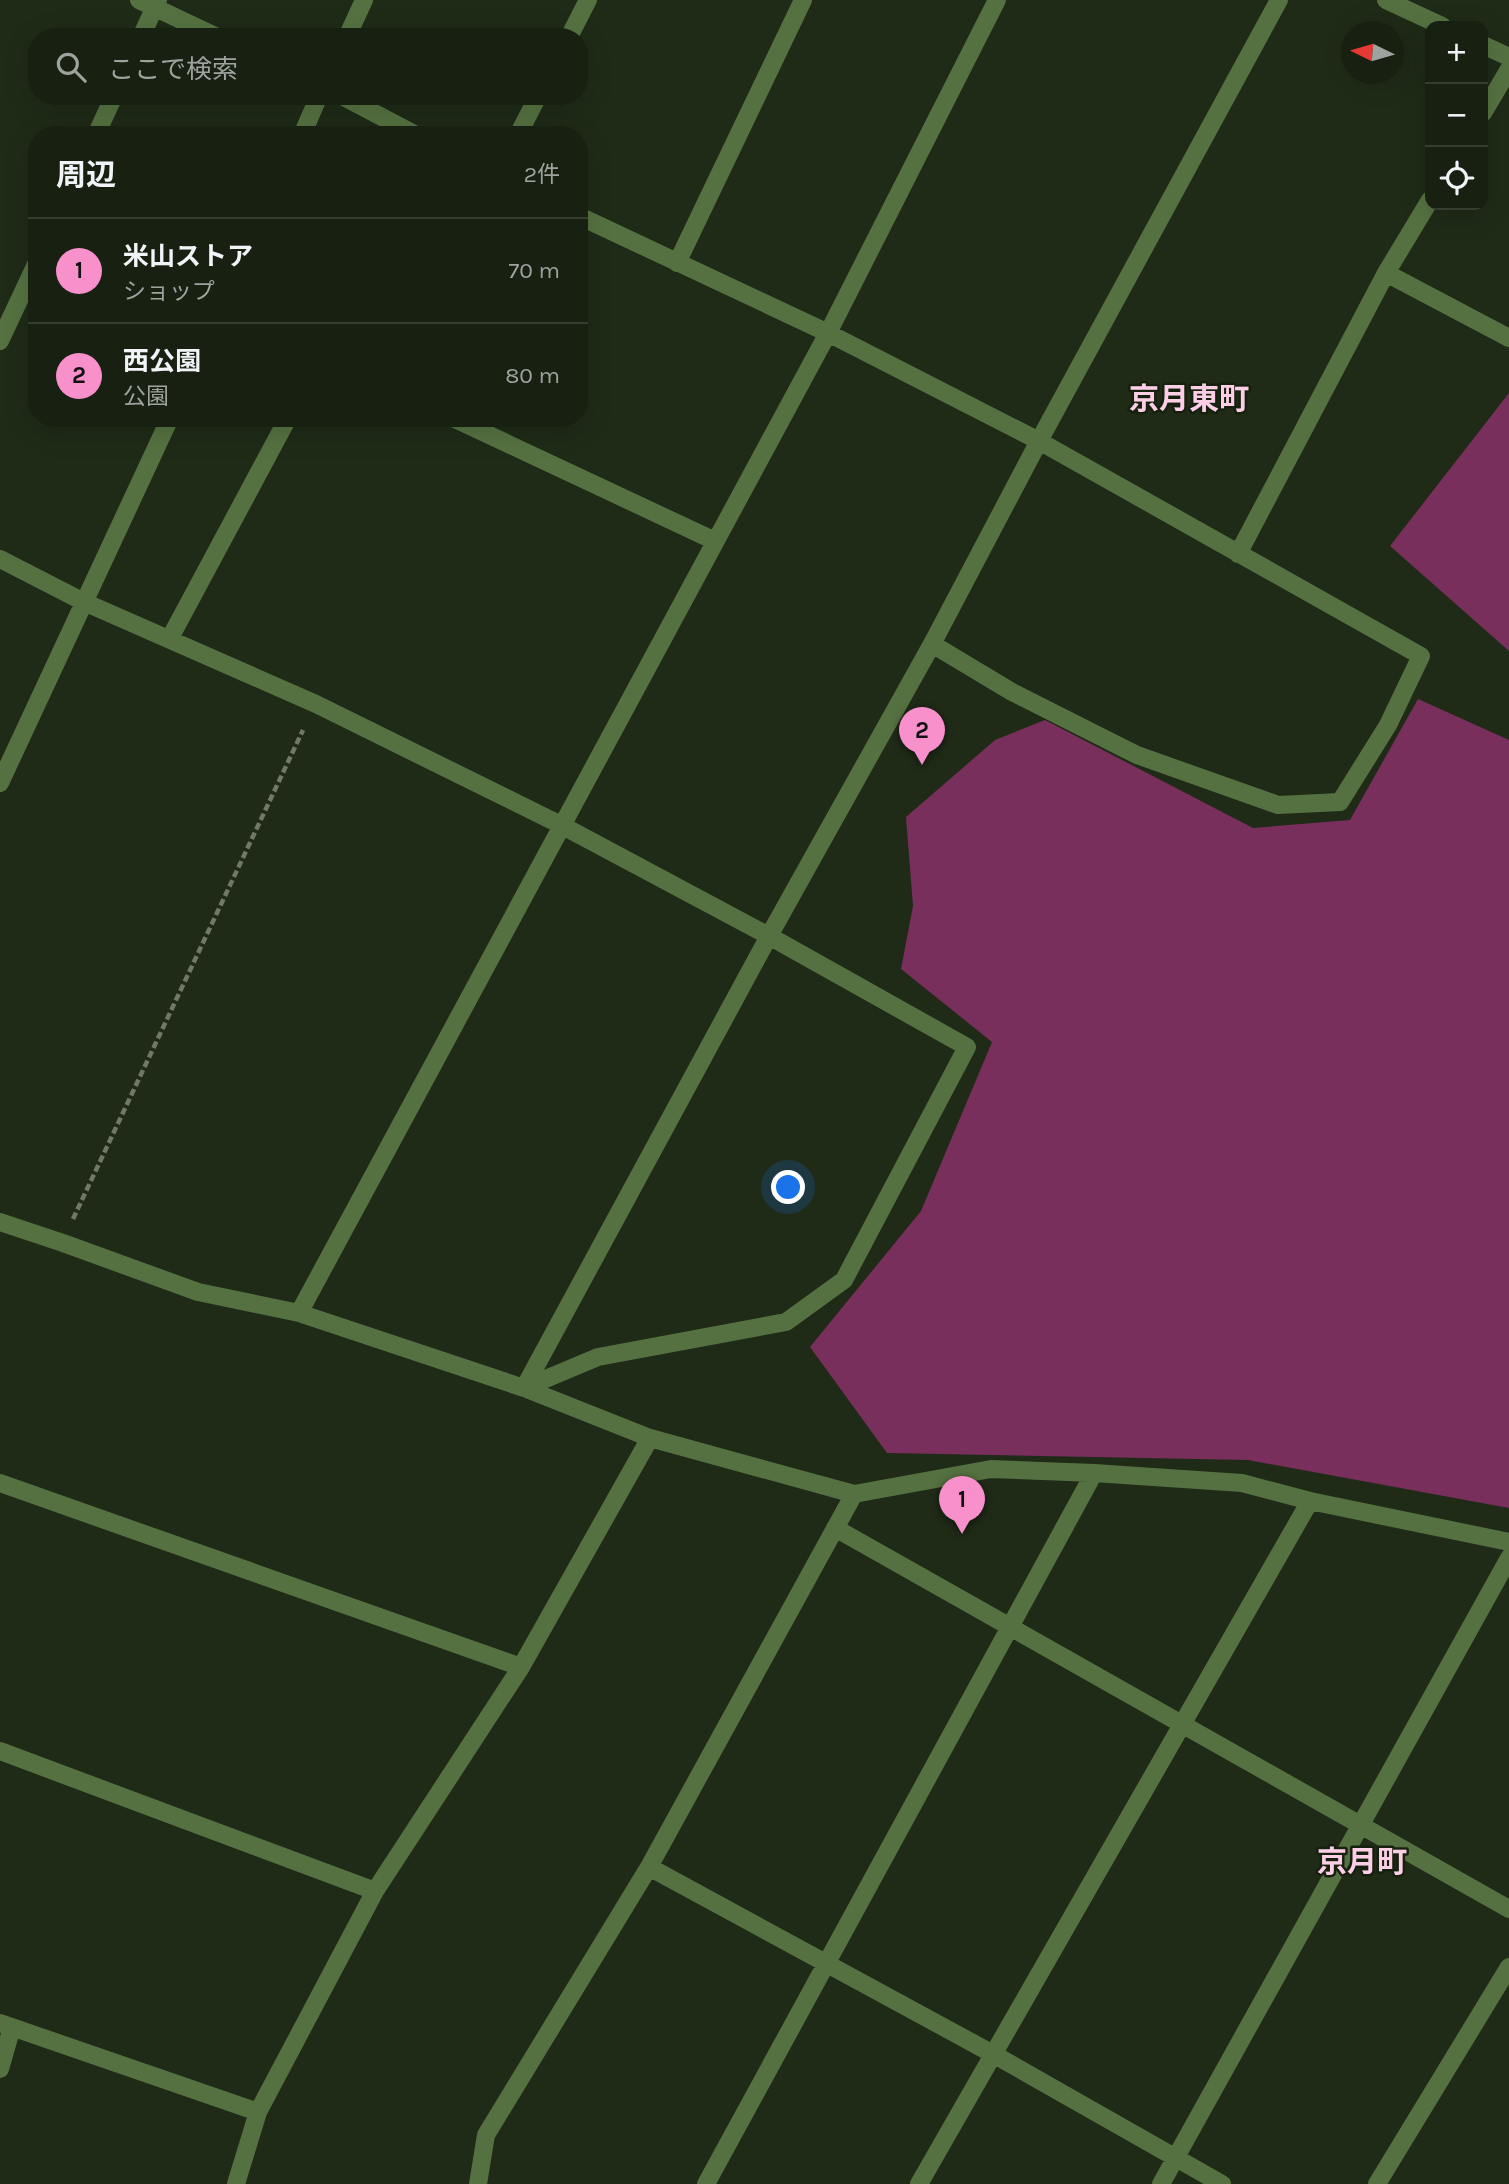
<!DOCTYPE html>
<html lang="ja">
<meta charset="utf-8">
<style>
:root{--surface:#172011;--page:#242d1f;--text:#f1f3f6;--muted:#9ea39f;--line:#363e31;--accent:#f890cb}
body{margin:0;font-family:Karla,"Noto Sans JP",sans-serif;background:var(--page);color:var(--text)}
.controls{position:absolute;right:21px;top:21px;display:grid;overflow:hidden;border-radius:14px;box-shadow:0 7px 28px #0002}
.controls button{width:63px;height:63px;display:grid;place-items:center;padding:0;border:0;border-bottom:2px solid var(--line);background:var(--surface);color:var(--text);font:35px sans-serif}
.compass{position:absolute;left:1341px;top:21px;width:63px;height:63px;border-radius:50%;background:var(--surface);box-shadow:0 7px 28px #0002;rotate:275deg}
.you{position:absolute;left:789px;top:1188px;width:24px;height:24px;margin:-18px;border:5px solid #fff;border-radius:50%;background:#1a73e8;box-shadow:0 0 0 10px #1a73e833}
.badge{display:grid;place-items:center;width:46px;height:46px;border-radius:50%;background:var(--accent);color:#111;font-size:23px;font-weight:700}
.pin{position:absolute;translate:-50% -58px;filter:drop-shadow(0 2px 4px #0008)}
.pin::after{content:'';position:absolute;top:37px;width:24px;height:21px;background:inherit;clip-path:polygon(0 0,100% 0,50% 100%)}
.list{margin:0;padding:0;list-style:none}
h2{display:flex;justify-content:space-between;align-items:center;height:91px;margin:0;padding:0 28px;font-size:30px}
h2 small{font-size:23px;font-weight:400;color:var(--muted)}
.list li{display:grid;grid-template-columns:46px 1fr auto;gap:21px;align-items:center;box-sizing:border-box;height:105px;padding:0 28px;border-top:2px solid var(--line)}
.list b{display:block;font-size:26px;white-space:nowrap}
.list p{margin:0;font-size:23px;white-space:nowrap;color:var(--muted)}
.list em{font-size:23px;font-style:normal;color:var(--muted)}
.icon{flex:none;width:38px;height:38px;fill:none;stroke:currentColor;stroke-width:2;stroke-linecap:round;stroke-linejoin:round}
.map{position:relative;flex:none;width:1509px;height:2184px;overflow:hidden}
.search{position:absolute;background:var(--surface);box-shadow:0 7px 28px #0002;left:28px;top:28px;width:560px;height:77px;display:flex;align-items:center;gap:18px;box-sizing:border-box;padding:0 24px;border-radius:28px;color:var(--muted);font-size:26px}
.panel{position:absolute;background:var(--surface);box-shadow:0 7px 28px #0002;left:28px;top:126px;width:560px;height:301px;border-radius:28px}
.map>svg:first-child{display:block}
.forest{fill:#792f5c}
.lines{fill:none;stroke-linecap:round;stroke-linejoin:round}
.path{stroke:#707969;stroke-width:4.5;stroke-dasharray:7 3.5;stroke-linecap:butt}
.minor{stroke:#557141;stroke-width:18}
.labels{text-anchor:middle;dominant-baseline:central;stroke-width:5;stroke-linejoin:round;paint-order:stroke}
.quarter-label{font-size:30px;font-weight:bold;fill:#fdcfe7;stroke:#16200e}
</style>
<div class="map">
<svg width="1509" height="2184" viewBox="0 0 1509 2184">
<rect width="100%" height="100%" fill="#1f2a17"/>
<!-- forest -->
<path class="forest" d="M1509,393V651L1390,546Z
M1418,699L1509,740V1508L1248,1460L887,1453L810,1347L921,1211L992,1042L901,969L913,906L906,817L995,740L1045,720L1253,828L1350,820Z"/>
<g class="lines">
<!-- path -->
<path class="path" d="M73,1219L303,730"/>
<!-- minor -->
<path class="minor" d="M139,0L217,37
M1386,0L1442,26
M141,37L158,0
M347,37L364,0
M569,37L588,0
M1483,45L1509,57
M342,96L416,135
M1483,113L1509,69
M96,135L114,96
M302,135L319,96
M518,135L538,96
M579,216L828,333L1039,441L1421,656L1388,725L1340,802L1278,805L1137,755L1012,692L932,644
M677,263L803,0
M1386,273L1509,338
M0,341L37,262
M453,418L715,541
M1238,554L1386,273L1430,200
M0,559L84,602L316,704L561,825L769,936L967,1047L844,1280L786,1322L598,1357L524,1388
M170,638L288,418
M0,783L170,418
M0,1222L63,1243L198,1292L299,1313L524,1388L650,1438L854,1494L991,1469L1094,1473L1242,1483L1310,1501L1509,1542
M299,1313L828,333L997,0
M524,1388L769,936L932,644L1039,441L1279,0
M0,1483L521,1667
M835,1528L1509,1909
M0,1751L375,1891
M649,1867L993,2054L1222,2184
M0,2023L258,2112
M0,2069L12,2027
M236,2184L258,2112L375,1891L521,1667L650,1438
M478,2184L486,2135L649,1867L854,1494
M706,2184L1094,1473
M919,2184L1310,1501
M1161,2184L1509,1558
M1377,2184L1509,1967"/>
</g>
<g class="labels">
<!-- quarter labels -->
<g class="quarter-label">
<text x="1189" y="399">京月東町</text>
<text x="1362" y="1862">京月町</text>
</g>
</g>
</svg>
<div class="controls">
<button>+</button>
<button>−</button>
<button><svg class="icon" aria-label="locate" viewBox="0 0 24 24"><circle cx="12" cy="12" r="6"/><path d="M12 2v4M12 18v4M2 12h4M18 12h4"/></svg></button>
</div>
<svg class="compass" viewBox="-18 -18 36 36"><path d="M0-13l5 13h-10z" fill="#e53935"/><path d="M0 13l5-13h-10z" fill="#9ea39f"/></svg>
<div class="you"></div>
<div class="pin badge" style="left:962px;top:1534px">1</div>
<div class="pin badge" style="left:922px;top:765px">2</div>
<div class="search"><svg class="icon" aria-label="search" viewBox="0 0 24 24"><circle cx="10" cy="10" r="6"/><path d="M15 15l6 6"/></svg>ここで検索</div>
<section class="panel">
<h2>周辺<small>2件</small></h2>
<ul class="list">
<li><span class="badge">1</span><div><b>米山ストア</b><p>ショップ</p></div><em>70 m</em></li>
<li><span class="badge">2</span><div><b>西公園</b><p>公園</p></div><em>80 m</em></li>
</ul>
</section>
</div>
